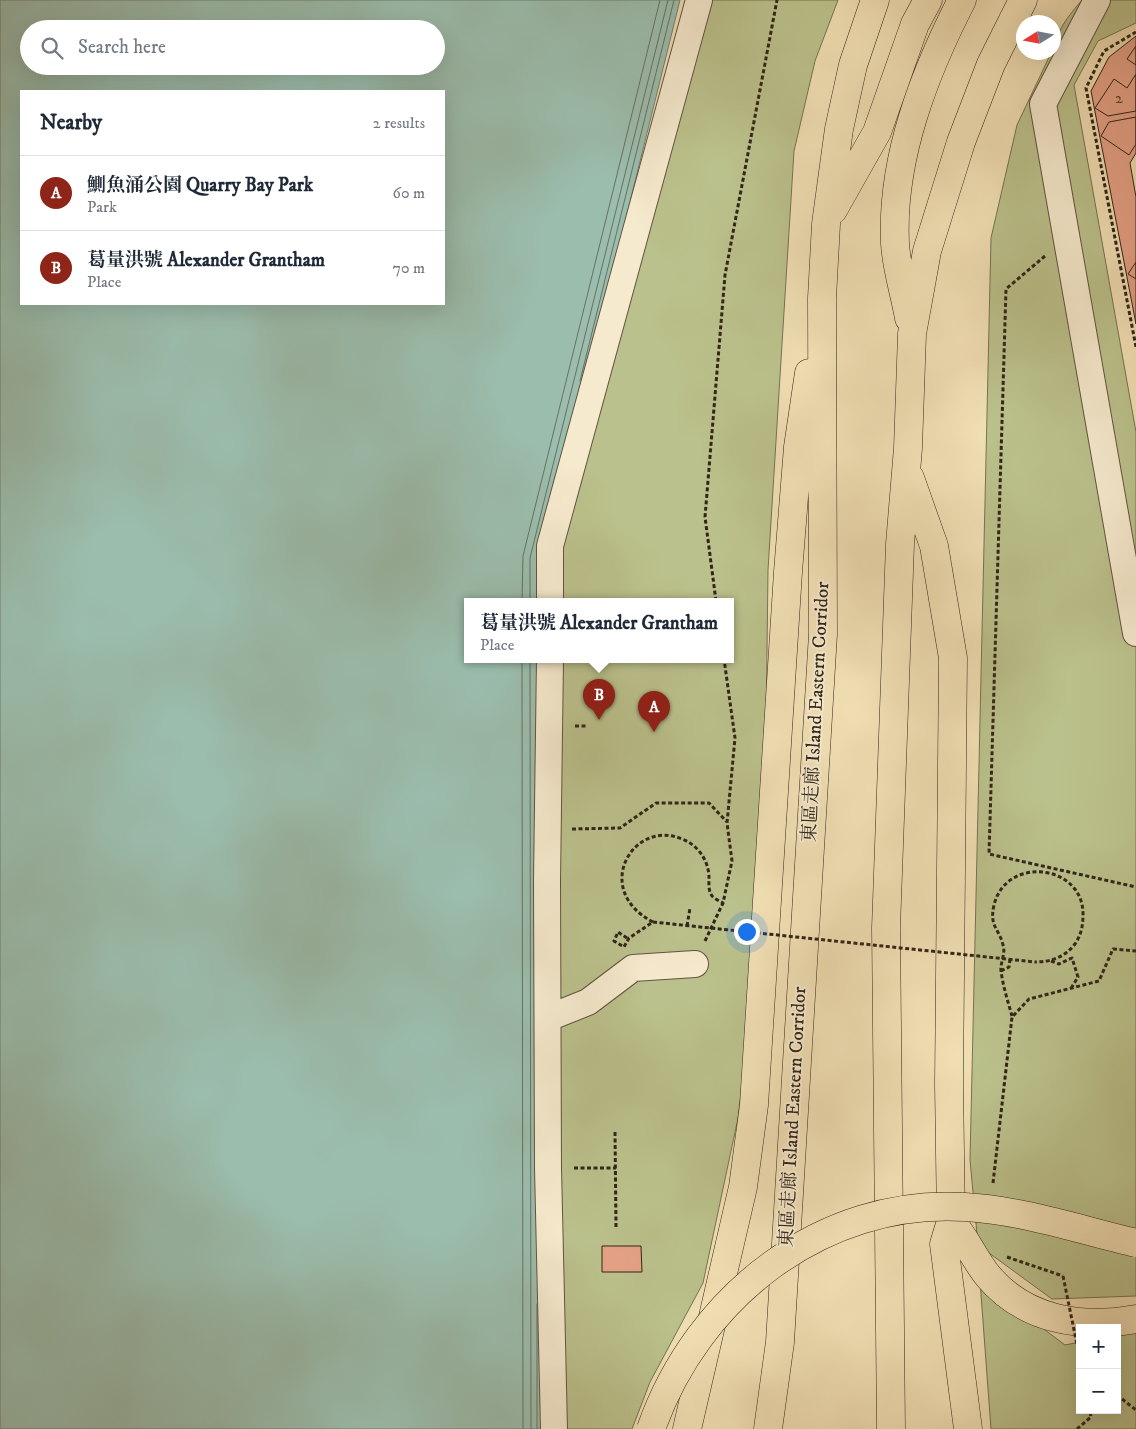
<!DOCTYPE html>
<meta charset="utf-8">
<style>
:root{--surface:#fff;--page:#f6f6f7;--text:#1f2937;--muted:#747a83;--line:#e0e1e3;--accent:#8f2418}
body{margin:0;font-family:"IM FELL DW Pica","Noto Serif TC",serif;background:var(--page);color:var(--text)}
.controls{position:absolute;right:15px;bottom:15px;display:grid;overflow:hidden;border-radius:0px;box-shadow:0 5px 20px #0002}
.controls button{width:45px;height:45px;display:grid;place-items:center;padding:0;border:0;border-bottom:1px solid var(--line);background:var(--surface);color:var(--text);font:25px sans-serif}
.compass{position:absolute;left:1016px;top:15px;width:45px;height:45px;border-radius:50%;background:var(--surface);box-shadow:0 5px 20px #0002;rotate:259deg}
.you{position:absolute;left:746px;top:931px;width:18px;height:18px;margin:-12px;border:4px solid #fff;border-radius:50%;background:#1a73e8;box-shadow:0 0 0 8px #1a73e833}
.badge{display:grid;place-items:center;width:32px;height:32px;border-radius:50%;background:var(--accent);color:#fff;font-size:16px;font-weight:700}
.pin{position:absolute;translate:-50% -41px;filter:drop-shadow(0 1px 2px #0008)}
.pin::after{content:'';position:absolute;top:26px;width:18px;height:15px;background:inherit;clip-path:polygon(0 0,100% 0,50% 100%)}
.popup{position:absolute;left:464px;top:598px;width:270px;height:65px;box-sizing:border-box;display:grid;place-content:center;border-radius:0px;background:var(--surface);filter:drop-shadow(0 1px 4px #0005);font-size:16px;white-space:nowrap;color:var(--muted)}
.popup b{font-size:19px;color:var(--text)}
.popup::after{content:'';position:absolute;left:50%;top:100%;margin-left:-10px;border:10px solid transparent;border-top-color:var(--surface)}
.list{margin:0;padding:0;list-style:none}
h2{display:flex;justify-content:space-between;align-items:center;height:65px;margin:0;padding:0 20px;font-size:21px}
h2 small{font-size:16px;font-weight:400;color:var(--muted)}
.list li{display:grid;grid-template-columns:32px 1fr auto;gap:15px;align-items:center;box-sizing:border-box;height:75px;padding:0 20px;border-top:1px solid var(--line)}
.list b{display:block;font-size:19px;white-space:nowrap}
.list p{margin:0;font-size:16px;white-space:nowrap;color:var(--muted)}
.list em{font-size:16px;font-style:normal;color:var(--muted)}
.icon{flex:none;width:28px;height:28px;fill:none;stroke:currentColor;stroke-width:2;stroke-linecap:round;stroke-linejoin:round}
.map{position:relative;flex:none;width:1136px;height:1429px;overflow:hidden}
.search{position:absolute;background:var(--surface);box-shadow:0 5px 20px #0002;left:20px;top:20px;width:425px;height:55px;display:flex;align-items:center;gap:12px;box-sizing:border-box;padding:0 18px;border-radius:28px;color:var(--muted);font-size:19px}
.panel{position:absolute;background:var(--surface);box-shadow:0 5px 20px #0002;left:20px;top:90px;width:425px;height:215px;border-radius:0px}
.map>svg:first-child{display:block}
.green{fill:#bbc18c;stroke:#767352}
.water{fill:#9bbdad;stroke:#718072;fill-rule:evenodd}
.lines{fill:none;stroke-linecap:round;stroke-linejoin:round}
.shore{stroke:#667163;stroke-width:1}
.building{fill:#e4a186;stroke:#312519}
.street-casing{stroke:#615440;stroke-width:28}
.highway-casing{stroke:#312519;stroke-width:29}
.path{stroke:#312519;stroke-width:3;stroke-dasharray:4 2.5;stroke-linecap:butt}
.street{stroke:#f6eace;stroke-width:26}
.highway{stroke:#f1dfb4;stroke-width:28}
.highway-bridge-casing{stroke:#312519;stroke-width:29;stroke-linecap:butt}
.path-bridge{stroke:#312519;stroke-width:3;stroke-dasharray:4 2.5;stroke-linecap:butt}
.highway-bridge{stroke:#f1dfb4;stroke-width:28}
.labels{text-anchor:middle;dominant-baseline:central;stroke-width:4;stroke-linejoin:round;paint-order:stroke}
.number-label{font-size:16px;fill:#5e4434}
.street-label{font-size:19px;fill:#312519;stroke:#f6eace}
</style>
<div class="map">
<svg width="1136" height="1429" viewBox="0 0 1136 1429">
<rect width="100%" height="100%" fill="#f1dfb4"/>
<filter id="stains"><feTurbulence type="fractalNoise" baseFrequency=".004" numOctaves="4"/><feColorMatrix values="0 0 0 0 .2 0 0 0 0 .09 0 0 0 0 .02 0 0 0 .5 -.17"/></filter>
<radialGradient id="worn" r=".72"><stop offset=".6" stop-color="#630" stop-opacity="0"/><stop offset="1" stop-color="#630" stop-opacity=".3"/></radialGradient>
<!-- green -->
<path class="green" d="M688,0H838L815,61L794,151L768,570L764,894L738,1118L703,1283L650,1382L632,1429H543V659H730V601H543Z
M1082,0H1136V23L1098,41L1074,85L1136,432V1296L1052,1299L978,1245L970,1160L991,238L1017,125L1051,53L1054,52C1054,33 1070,14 1082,0Z
M980,1281L1065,1345L1080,1342V1410H1117V1334L1136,1331V1429H991Z"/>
<!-- water -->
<path class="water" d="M0,0H680L541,561V601H468V659H541L542,1429H0ZM29,29H436V66H29ZM21,91H444V304H21Z"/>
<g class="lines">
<!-- shore -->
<path class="shore" d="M580,381L674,0
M522,601L523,556L660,0
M530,601V558L668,0
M522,659L523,1429
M530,659L531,1429
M537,1304V1429"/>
</g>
<!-- building -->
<path class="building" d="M1136,36V153L1130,163L1136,197V324L1091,91L1109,57Z
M1136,46V65L1127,59Z
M1136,74V111L1108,116L1095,108L1114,79L1127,88Z
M1136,117V144L1129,155L1101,136L1109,122Z
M1136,262V279L1128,274Z
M602,1246H641L642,1272H602Z"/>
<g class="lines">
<!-- street casing -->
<g class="street-casing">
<path id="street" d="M1097,0L1043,104L1136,633
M550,601V546L699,0
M550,659L547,881L548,1168L554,1429
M548,1018L588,1002L633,968L695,964"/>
</g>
<!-- highway casing -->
<g class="highway-casing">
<path id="highway" d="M833,210L877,132L915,24L928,0
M909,318C905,294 896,267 895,243C891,159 924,74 962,0
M910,478L934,546L953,658L949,1084L951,1221L944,1244L968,1429
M951,1221C966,1238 974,1259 988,1276C1025,1320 1081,1329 1136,1319
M687,1429L743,1187L754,1105L788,572L798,447L809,373
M768,1429L780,1342L823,634L822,298L826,224L839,129L853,65L875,0
M891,1429L886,928L900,544L908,448L912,334L927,251L961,142L991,64L1023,0"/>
</g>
<!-- path -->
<path class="path" d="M1136,32L1104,51L1086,88L1136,347
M1045,256L1006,289L989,854L1136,887
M716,601L705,517L725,275L777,0
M575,726H587
M572,829L620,828L656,803H709L727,822
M653,922C591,890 633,818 682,839C698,845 709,861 709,878C709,884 708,892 713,897C715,899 720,901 723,903
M687,926L690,908
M705,941L723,903L732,861L727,823L735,738L724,659
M1051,961L1059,964L1072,958L1078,977L1070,990
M1001,971L1009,967L1010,959
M1012,1016C1008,1002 1003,986 1001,971C1000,963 1006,953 1003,945C999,928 989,927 994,905C1006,855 1084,864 1083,915C1083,926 1081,935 1075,944C1065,957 1051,962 1035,962
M615,1132L616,1227
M574,1168H616
M993,1183L1012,1017L1029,999L1099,981L1113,949L1136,951
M1007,1257L1063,1276
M1117,1395L1136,1410
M1077,1429L1091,1417L1090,1410"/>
<!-- street -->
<use href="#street" class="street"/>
<!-- highway -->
<use href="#highway" class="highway"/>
<!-- highway-bridge casing -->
<g class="highway-bridge-casing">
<path id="highway-bridge" d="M651,1429C697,1297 822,1198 965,1207C1021,1210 1081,1230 1136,1243"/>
</g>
<!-- path-bridge -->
<path class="path-bridge" d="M627,938L618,932L614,941L624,947L629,938L653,922L1035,962
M1063,1276L1080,1359"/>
<!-- highway-bridge -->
<use href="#highway-bridge" class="highway-bridge"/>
</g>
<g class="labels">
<!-- number labels -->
<g class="number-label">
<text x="1119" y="98">2</text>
</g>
<!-- street labels -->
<g class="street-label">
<text transform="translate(816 712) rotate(-87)">東區走廊 Island Eastern Corridor</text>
<text transform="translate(793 1117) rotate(-87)">東區走廊 Island Eastern Corridor</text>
</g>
</g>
<rect width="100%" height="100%" filter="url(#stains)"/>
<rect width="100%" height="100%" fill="url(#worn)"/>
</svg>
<div class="controls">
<button>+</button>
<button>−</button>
</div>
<svg class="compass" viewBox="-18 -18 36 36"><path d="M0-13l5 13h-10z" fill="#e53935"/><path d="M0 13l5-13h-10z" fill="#747a83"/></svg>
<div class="you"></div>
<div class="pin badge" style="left:654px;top:732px">A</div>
<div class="pin badge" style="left:599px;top:720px">B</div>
<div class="popup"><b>葛量洪號 Alexander Grantham</b>Place</div>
<div class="search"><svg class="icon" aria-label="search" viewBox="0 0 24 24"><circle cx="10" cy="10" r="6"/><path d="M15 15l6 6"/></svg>Search here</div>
<section class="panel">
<h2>Nearby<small>2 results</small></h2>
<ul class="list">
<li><span class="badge">A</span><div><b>鰂魚涌公園 Quarry Bay Park</b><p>Park</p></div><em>60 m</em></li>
<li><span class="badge">B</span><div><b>葛量洪號 Alexander Grantham</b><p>Place</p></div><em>70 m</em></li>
</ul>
</section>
</div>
